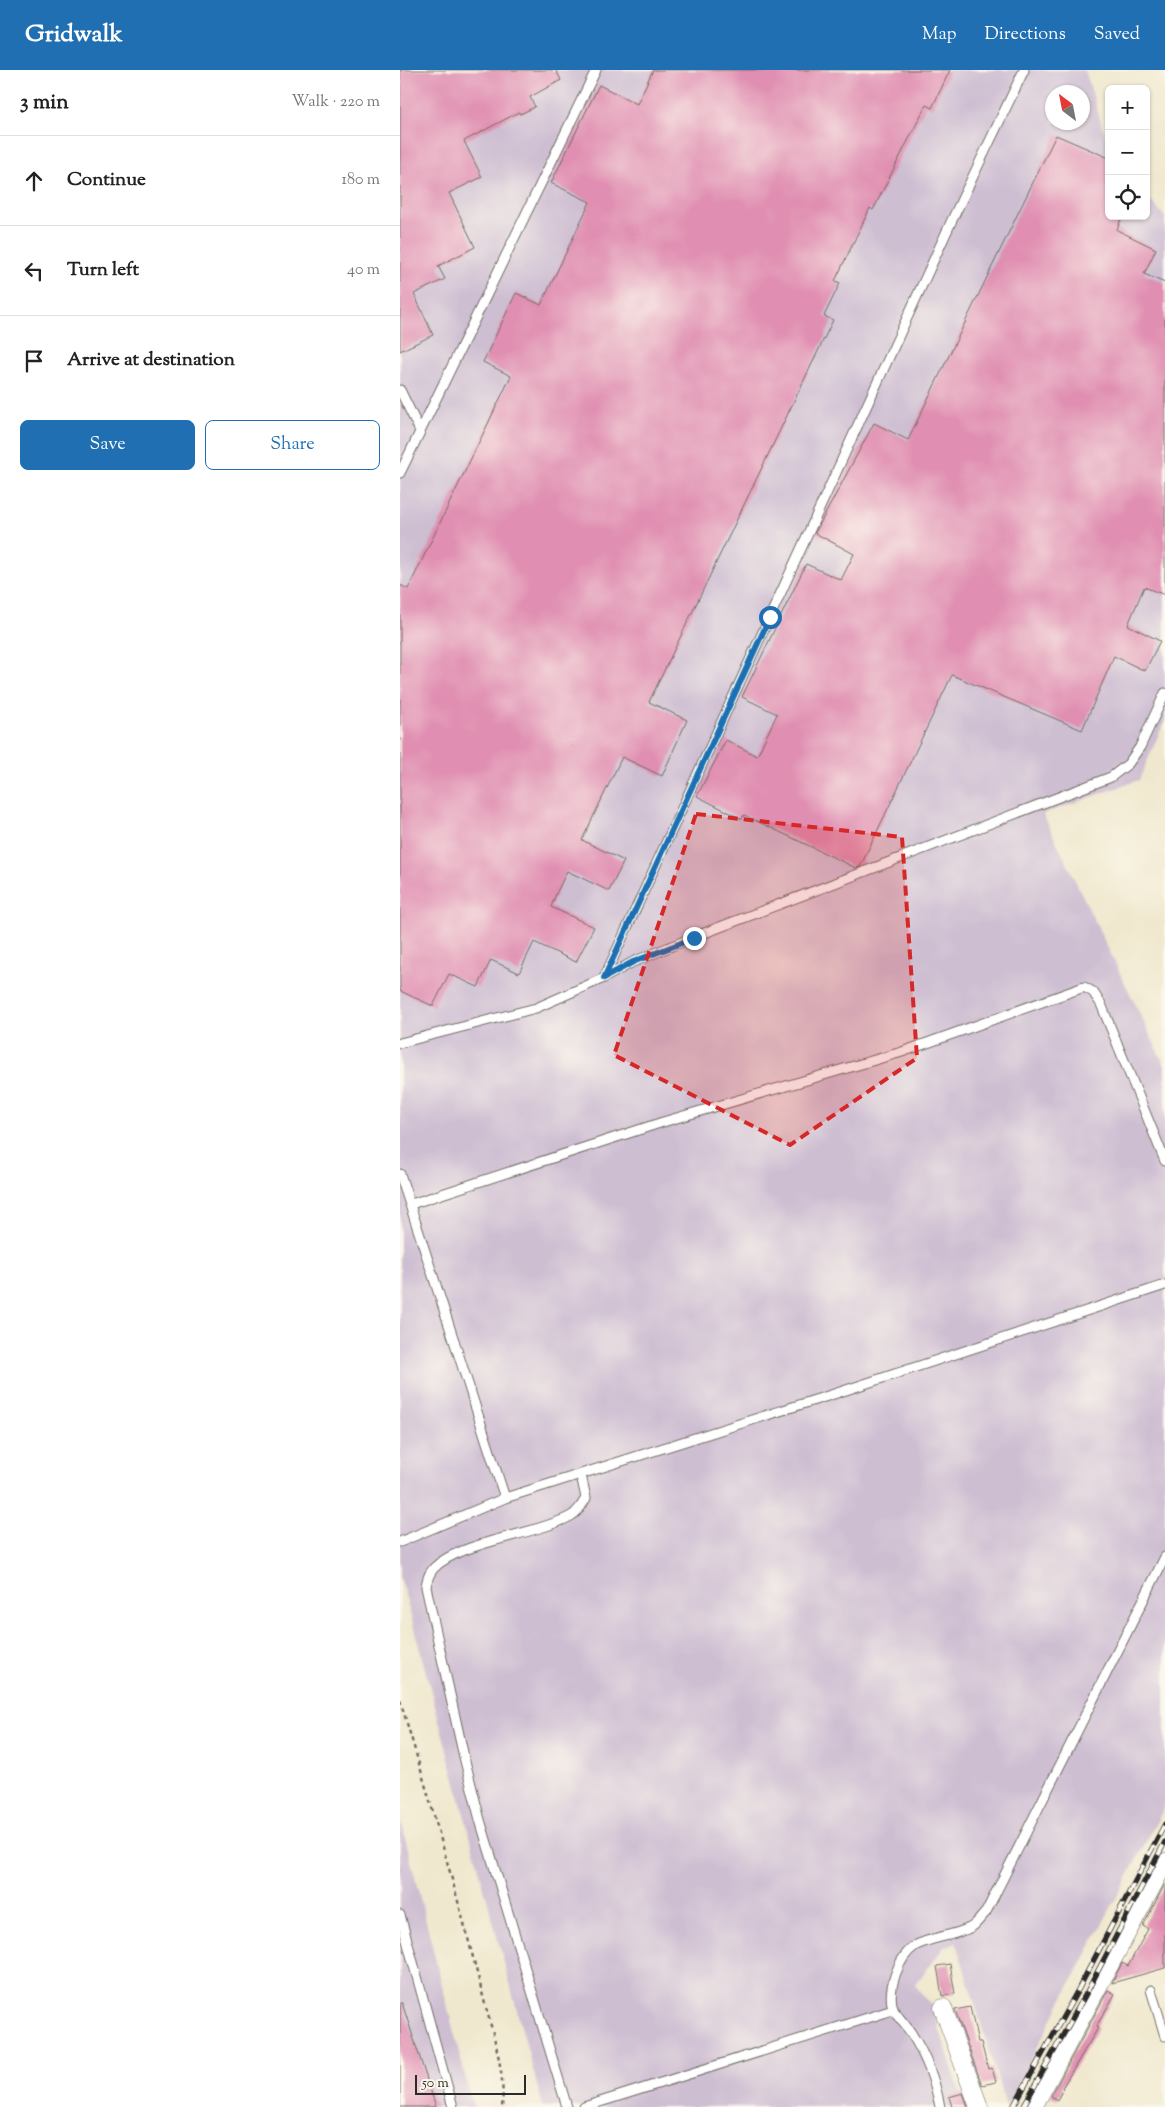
<!DOCTYPE html>
<meta charset="utf-8">
<style>
:root{--surface:#fff;--page:#f6f6f6;--text:#222;--muted:#767676;--line:#e0e0e0;--accent:#1f6fb2}
body{margin:0;font-family:"Sorts Mill Goudy",serif;background:var(--page);color:var(--text)}
.controls{position:absolute;right:15px;top:15px;display:grid;overflow:hidden;border-radius:8px;box-shadow:0 1px 4px #0004}
.controls button{width:45px;height:45px;display:grid;place-items:center;padding:0;border:0;border-bottom:1px solid var(--line);background:var(--surface);color:var(--text);font:25px sans-serif}
.compass{position:absolute;left:645px;top:15px;width:45px;height:45px;border-radius:50%;background:var(--surface);box-shadow:0 1px 4px #0004;rotate:328deg}
.scale{position:absolute;left:15px;bottom:12px;width:111px;box-sizing:border-box;padding-left:5px;border:2px solid #2b2b2b;border-top:0;font-size:14px;line-height:18px;white-space:nowrap;color:#2b2b2b;-webkit-text-stroke:4px #fbf7ec;paint-order:stroke}
.stop{position:absolute;width:15px;height:15px;margin:-11px;border:4px solid #1f6fb2;border-radius:50%;background:#fff}
.stop.end{background:#1f6fb2;border-color:#fff;box-shadow:0 1px 5px #0008}
.list{margin:0;padding:0;list-style:none}
h2{display:flex;justify-content:space-between;align-items:center;height:65px;margin:0;padding:0 20px;font-size:21px}
h2 small{font-size:16px;font-weight:400;color:var(--muted)}
.list li{display:grid;grid-template-columns:32px 1fr auto;gap:15px;align-items:center;box-sizing:border-box;height:90px;padding:0 20px;border-top:1px solid var(--line)}
.list b{display:block;font-size:19px;white-space:nowrap}
.list em{font-size:16px;font-style:normal;color:var(--muted)}
.actions{display:flex;gap:10px;padding:15px 20px}
.actions a{flex:1;padding:11px 0;border:1px solid var(--accent);border-radius:8px;text-align:center;font-size:18px;color:var(--accent)}
.actions .main{background:var(--accent);color:#fff}
.icon{flex:none;width:28px;height:28px;fill:none;stroke:currentColor;stroke-width:2;stroke-linecap:round;stroke-linejoin:round}
.map{position:relative;flex:none;width:765px;height:2037px;overflow:hidden}
header{display:flex;align-items:center;gap:30px;box-sizing:border-box;height:70px;padding:0 25px;background:var(--accent);color:#fff}
header strong{font-size:24px}
nav{display:flex;gap:28px;margin-inline-start:auto;font-size:18px}
main{display:flex}
aside{flex:1;background:var(--surface)}
.map>svg:first-child{display:block}
.industrial{fill:#cebed2;fill-rule:evenodd}
.building{fill:#e08eb1}
.lines{fill:none;stroke-linecap:round;stroke-linejoin:round}
.lane-casing{stroke:#706d64;stroke-width:11}
.street-casing{stroke:#706d64;stroke-width:19}
.path{stroke:#706d64;stroke-width:2.5;stroke-dasharray:4 4;stroke-linecap:butt}
.lane{stroke:#fff;stroke-width:9}
.street{stroke:#fff;stroke-width:18}
.rail-casing{stroke:#2b2b2b;stroke-width:5.5}
.rail{stroke:#fbf7ec;stroke-width:4;stroke-dasharray:11;stroke-linecap:butt}
.route{stroke:#1f6fb2;stroke-width:6}
.marked{fill:#d62828;fill-opacity:0.2;stroke:#d62828;stroke-width:4;stroke-dasharray:10 6;stroke-linejoin:round}
</style>
<header>
<strong>Gridwalk</strong>
<nav><a>Map</a><a>Directions</a><a>Saved</a></nav>
</header>
<main>
<aside>
<h2>3 min<small>Walk · 220 m</small></h2>
<ul class="list">
<li><svg class="icon" aria-label="ahead" viewBox="0 0 24 24"><path d="M12 20V5M6 11l6-6 6 6"/></svg><div><b>Continue</b></div><em>180 m</em></li>
<li><svg class="icon" aria-label="left" viewBox="0 0 24 24"><path d="M17 20v-9H6M10 6l-5 5 5 5"/></svg><div><b>Turn left</b></div><em>40 m</em></li>
<li><svg class="icon" aria-label="arrive" viewBox="0 0 24 24"><path d="M6 21V4h12l-3 4 3 4H6"/></svg><div><b>Arrive at destination</b></div></li>
</ul>
<div class="actions"><a class="main">Save</a><a>Share</a></div>
</aside>
<div class="map">
<svg width="765" height="2037" viewBox="0 0 765 2037">
<rect width="100%" height="100%" fill="#fbf7ec"/>
<filter id="ink" filterUnits="userSpaceOnUse"><feTurbulence type="fractalNoise" baseFrequency=".02" numOctaves="2"/><feDisplacementMap in="SourceGraphic" scale="10" xChannelSelector="R" yChannelSelector="G"/><feConvolveMatrix kernelMatrix="1 2 1 2 8 2 1 2 1" color-interpolation-filters="sRGB"/></filter>
<filter id="wash" filterUnits="userSpaceOnUse"><feTurbulence type="fractalNoise" baseFrequency=".0096" numOctaves="4" result="noise"/><feDisplacementMap in="SourceGraphic" scale="20" xChannelSelector="R" yChannelSelector="G"/><feGaussianBlur stdDeviation="1.12" result="paint"/><feColorMatrix in="noise" values="0 0 0 0 0 0 0 0 0 0 0 0 0 0 0 0 0 1.4 0 .05"/><feComposite in="paint" operator="in"/></filter>
<g filter="url(#wash)">
<rect width="100%" height="100%" fill="#f0e8ce"/>
<!-- industrial -->
<path class="industrial" d="M0,0H685L709,78V146H746V125L765,147V650L739,710L643,744L765,996V1736L606,2036L556,1872L544,1877L515,1915L532,1936L565,2037H143L0,1506ZM652,22H682V52H652Z
M0,1746L17,1816L73,2037H0Z"/>
<g id="blocks">
<!-- building -->
<path class="building" d="M0,0H156L161,10L130,27L135,37L120,44L119,42L64,71L82,107L49,123L75,177L38,196L45,209L14,224L33,265L0,281Z
M253,0H550L532,38L526,35L473,140L470,138L435,211L440,213L424,246L433,250L249,632L287,650L262,706L222,687L182,770L224,791L209,821L167,801L156,824L151,837L194,857L176,892L134,872L119,903L91,890L78,917L49,904L33,936L0,921V515L8,519L111,306L83,292L116,223L141,235L190,132L151,113L199,15L237,34Z
M656,65L709,88V146H722L717,160L756,179L744,204L765,213V525L744,517L728,555L760,571L745,601L714,586L682,660L552,605L460,797L456,798L344,745L342,749L297,726L326,670L357,686L377,644L342,627L406,494L441,510L454,484L415,463L474,353L508,370Z
M765,1814V1898L712,1913L722,1893L728,1896L748,1859L743,1856Z
M550,1894L555,1924L542,1926L537,1896Z
M708,1920L715,1924L696,1957L698,1958L662,2018L663,2019L657,2030L651,2026Z
M0,1933H2L36,2037H0Z
M570,1937L578,1972H581L588,1999L592,1998L596,2012L582,2015L555,1940Z
M563,2023L568,2037H552L549,2027Z"/>
</g>
</g>
<g filter="url(#ink)">
<use href="#blocks" fill-opacity="0" stroke="#706d64" stroke-width="1"/>
<g class="lines">
<!-- lane casing -->
<g class="lane-casing">
<path id="lane" d="M0,320L20,361
M0,403L196,0
M204,908L552,150L624,0
M0,973L136,938L204,908L233,892L294,867L711,707L728,694L740,677L765,623
M0,1104L105,1428L0,1472
M11,1134L263,1052L502,982L684,917L693,922L701,934L765,1091
M105,1428L437,1323L765,1215
M0,1845L53,2037
M751,1920L765,1966
M167,2037L80,1750L64,1687L26,1517C27,1510 28,1505 33,1499C57,1472 136,1465 171,1446C178,1442 182,1435 186,1428L181,1405
M184,2037L493,1940
M540,2037C535,2010 526,1986 511,1963C507,1956 495,1944 493,1939C487,1920 498,1887 515,1876C530,1867 560,1865 573,1856C577,1853 582,1846 586,1842L765,1487"/>
</g>
<!-- street casing -->
<g class="street-casing">
<path id="street" d="M543,1938L579,2037
M633,2037L765,1792"/>
</g>
<!-- path -->
<path class="path" d="M0,1630C29,1726 56,1821 81,1918C90,1956 106,1998 102,2037"/>
<!-- lane -->
<use href="#lane" class="lane"/>
<!-- street -->
<use href="#street" class="street"/>
<!-- rail casing -->
<g class="rail-casing">
<path id="rail" d="M613,2037L679,1918L765,1754
M623,2037L687,1922L765,1772"/>
</g>
<!-- rail -->
<use href="#rail" class="rail"/>
</g>
</g>
<g class="lines" filter="url(#ink)">
<!-- route -->
<path class="route" d="M294,868L233,892L204,908L370,547"/>
</g>
<!-- marked area -->
<path class="marked" d="M296,744L502,767L517,988L390,1075L214,985Z"/>
</svg>
<div class="controls">
<button>+</button>
<button>−</button>
<button><svg class="icon" aria-label="locate" viewBox="0 0 24 24"><circle cx="12" cy="12" r="6"/><path d="M12 2v4M12 18v4M2 12h4M18 12h4"/></svg></button>
</div>
<svg class="compass" viewBox="-18 -18 36 36"><path d="M0-13l5 13h-10z" fill="#e53935"/><path d="M0 13l5-13h-10z" fill="#767676"/></svg>
<div class="scale">50 m</div>
<div class="stop" style="left:370px;top:547px"></div>
<div class="stop end" style="left:294px;top:868px"></div>
</div>
</main>
